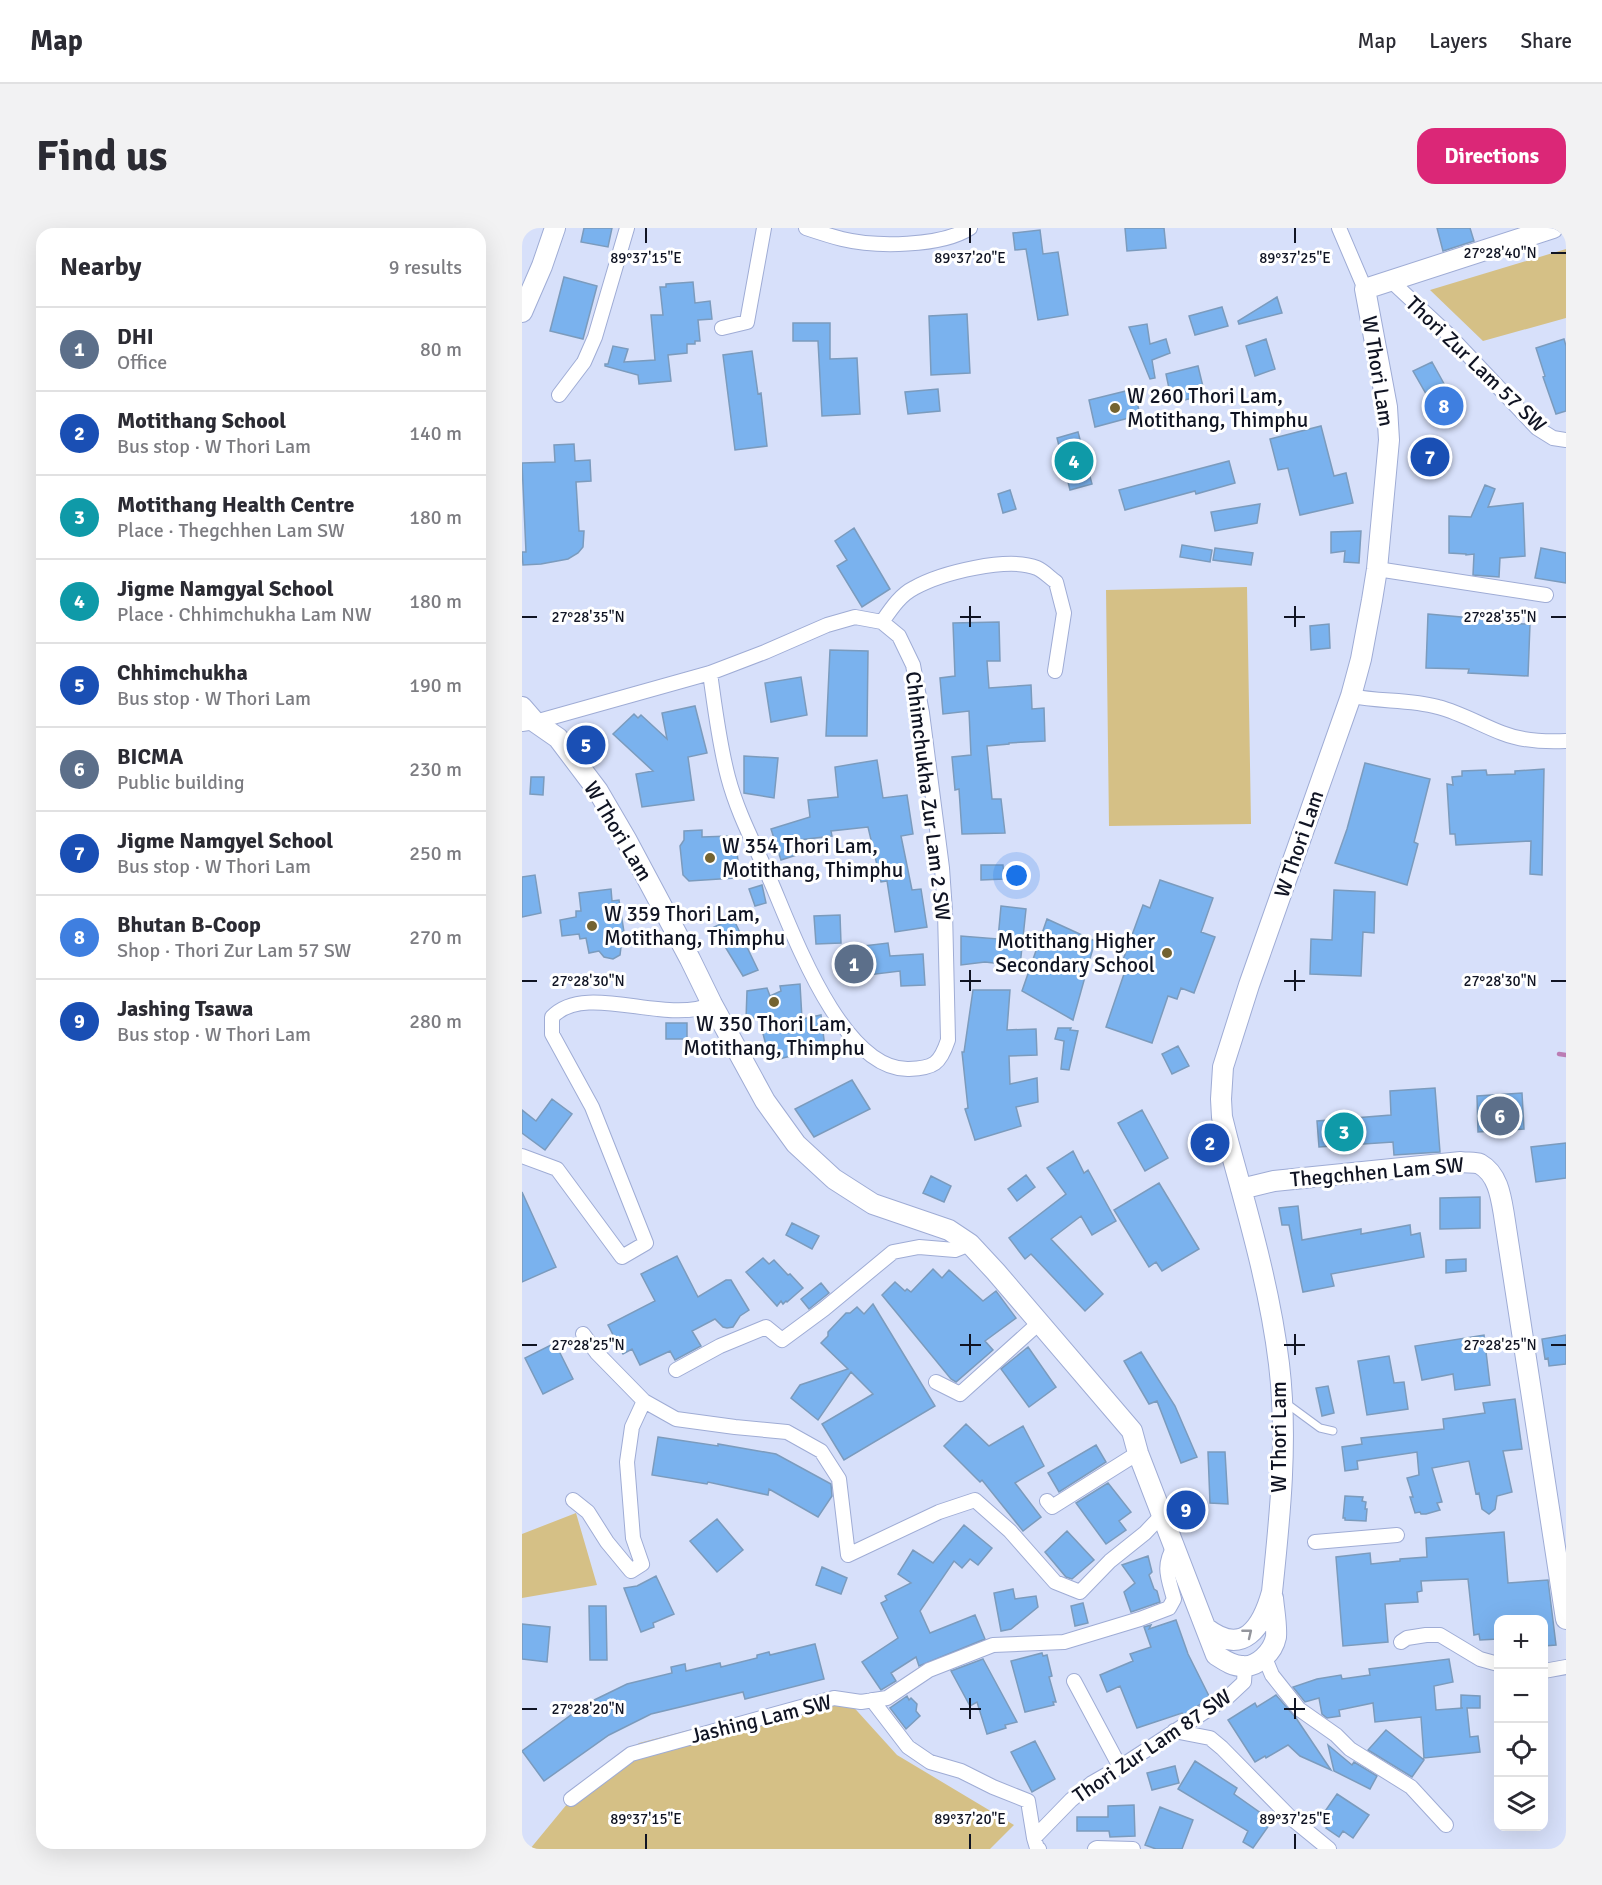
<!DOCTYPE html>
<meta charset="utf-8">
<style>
:root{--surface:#fff;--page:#f2f2f3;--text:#2b2b33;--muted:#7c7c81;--line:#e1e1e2;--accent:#db2777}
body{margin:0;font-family:Signika,sans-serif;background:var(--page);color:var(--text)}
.controls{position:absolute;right:18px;bottom:18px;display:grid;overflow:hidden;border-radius:12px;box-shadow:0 6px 24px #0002}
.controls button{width:54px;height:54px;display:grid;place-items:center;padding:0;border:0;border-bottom:2px solid var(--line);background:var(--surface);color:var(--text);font:30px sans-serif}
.you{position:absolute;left:495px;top:648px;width:21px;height:21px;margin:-15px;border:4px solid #fff;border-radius:50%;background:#1a73e8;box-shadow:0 0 0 9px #1a73e833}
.badge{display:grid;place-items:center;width:39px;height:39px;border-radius:50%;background:var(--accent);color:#fff;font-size:20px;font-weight:700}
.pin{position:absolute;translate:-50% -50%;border:3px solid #fff;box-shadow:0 2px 6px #0006}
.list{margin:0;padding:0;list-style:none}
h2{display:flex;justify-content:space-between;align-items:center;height:78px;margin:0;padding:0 24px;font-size:26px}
h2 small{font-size:20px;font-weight:400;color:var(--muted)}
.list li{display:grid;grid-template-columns:39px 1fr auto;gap:18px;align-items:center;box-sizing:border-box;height:84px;padding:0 24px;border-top:2px solid var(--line)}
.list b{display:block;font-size:22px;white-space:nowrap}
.list p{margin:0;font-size:20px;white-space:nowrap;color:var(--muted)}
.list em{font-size:20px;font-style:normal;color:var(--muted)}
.icon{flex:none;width:33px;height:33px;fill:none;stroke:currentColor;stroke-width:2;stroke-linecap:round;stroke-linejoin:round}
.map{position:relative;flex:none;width:1044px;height:1621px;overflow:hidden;border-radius:18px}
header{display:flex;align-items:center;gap:36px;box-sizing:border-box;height:84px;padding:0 30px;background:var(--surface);border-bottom:2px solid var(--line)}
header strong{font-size:28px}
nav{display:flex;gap:33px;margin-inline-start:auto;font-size:21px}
.intro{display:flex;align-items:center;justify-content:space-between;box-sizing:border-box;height:144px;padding:0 36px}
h1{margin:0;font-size:42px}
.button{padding:15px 27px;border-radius:18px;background:var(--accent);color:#fff;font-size:21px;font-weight:700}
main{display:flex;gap:36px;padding:0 36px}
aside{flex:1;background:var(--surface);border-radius:18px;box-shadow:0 6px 24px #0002}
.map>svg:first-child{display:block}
.green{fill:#d5c086}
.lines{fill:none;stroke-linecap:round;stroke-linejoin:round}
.stream{stroke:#bb7db4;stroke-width:4.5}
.building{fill:#7ab2ee;stroke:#7b9bbd;stroke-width:1.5}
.service-casing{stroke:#9facd5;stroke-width:9}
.minor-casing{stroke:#9facd5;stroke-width:16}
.secondary-casing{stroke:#9facd5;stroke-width:22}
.service{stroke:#fff;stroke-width:7}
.minor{stroke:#fff;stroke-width:14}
.secondary{stroke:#fff;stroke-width:20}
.oneway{stroke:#93959c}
.ticks{fill:none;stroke:#101423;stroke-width:2}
.poi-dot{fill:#746331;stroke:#fff;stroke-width:2}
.labels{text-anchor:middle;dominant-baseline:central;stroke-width:6;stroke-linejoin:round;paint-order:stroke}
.street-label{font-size:21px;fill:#101423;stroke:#fff}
.poi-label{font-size:21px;fill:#101423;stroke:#fff;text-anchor:start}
.ticks-label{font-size:15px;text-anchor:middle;fill:#101423;stroke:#fff;stroke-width:6;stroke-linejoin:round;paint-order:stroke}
</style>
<header>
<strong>Map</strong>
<nav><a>Map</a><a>Layers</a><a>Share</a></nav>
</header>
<div class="intro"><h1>Find us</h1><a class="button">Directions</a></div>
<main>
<aside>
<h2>Nearby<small>9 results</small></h2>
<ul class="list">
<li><span class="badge" style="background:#5c6f8a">1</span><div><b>DHI</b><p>Office</p></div><em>80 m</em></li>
<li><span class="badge" style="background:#1a4fb4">2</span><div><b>Motithang School</b><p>Bus stop · W Thori Lam</p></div><em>140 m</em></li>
<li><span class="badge" style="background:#0f9aa8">3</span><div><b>Motithang Health Centre</b><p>Place · Thegchhen Lam SW</p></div><em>180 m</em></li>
<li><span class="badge" style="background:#0f9aa8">4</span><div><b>Jigme Namgyal School</b><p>Place · Chhimchukha Lam NW</p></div><em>180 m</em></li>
<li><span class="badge" style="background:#1a4fb4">5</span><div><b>Chhimchukha</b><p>Bus stop · W Thori Lam</p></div><em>190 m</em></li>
<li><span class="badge" style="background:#5c6f8a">6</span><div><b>BICMA</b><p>Public building</p></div><em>230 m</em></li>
<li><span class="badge" style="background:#1a4fb4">7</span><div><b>Jigme Namgyel School</b><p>Bus stop · W Thori Lam</p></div><em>250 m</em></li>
<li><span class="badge" style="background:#3f7fe0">8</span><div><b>Bhutan B-Coop</b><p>Shop · Thori Zur Lam 57 SW</p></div><em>270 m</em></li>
<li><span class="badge" style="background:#1a4fb4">9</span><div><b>Jashing Tsawa</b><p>Bus stop · W Thori Lam</p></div><em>280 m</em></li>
</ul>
</aside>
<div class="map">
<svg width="1044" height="1621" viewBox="0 0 1044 1621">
<rect width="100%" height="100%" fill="#d7e0fa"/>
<!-- green -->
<path class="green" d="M1044,21V90L961,113L908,62Z
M725,359L729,596L587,598L584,362Z
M54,1285L75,1357L0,1370V1306Z
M317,1463L375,1527L492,1597L468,1621H8L55,1564L117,1515Z"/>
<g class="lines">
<!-- stream -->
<path class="stream" d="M1037,826L1044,827"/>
</g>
<!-- building -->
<path class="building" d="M62,0H90L86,19L59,14Z
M603,0H642L644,20L605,23Z
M915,0H948L952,13L921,23Z
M518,2L521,26L536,24L546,87L516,92L504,21L493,22L491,5Z
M42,49L75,58L61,111L28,103Z
M171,54L173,75L188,73L190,91L176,92L178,113H173V116H165V125L146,127L149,153L117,156L116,147L83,138V136H86L91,118L106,121L102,134L133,132L129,87H141L138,59H144V56Z
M755,69L760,85L717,96L716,93Z
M700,79L706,98L673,107L667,88Z
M445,86L448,145L409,147L407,88Z
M271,95H308V131L335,130L338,186L300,188L296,113H271Z
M625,96L628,116L644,111L648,125L630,132L633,150L628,151L607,99Z
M744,111L753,141L733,148L724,118Z
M1042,111L1044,118V183L1034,186L1021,149L1023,148L1014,120Z
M230,123L236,166L239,165L245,218L213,222L201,127Z
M910,134L936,181L919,192L891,143Z
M676,138L683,167L650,175L644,146Z
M416,161L418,183L386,186L383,164Z
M612,161L618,187L573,199L567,172Z
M799,198L812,248L824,245L831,275L778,287L766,240L756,242L748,211Z
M556,204L570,256L548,262L535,210Z
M52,216L53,233L68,232L69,253L54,254L57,303H62L61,319L56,325L46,331L19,336L1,337L0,324H4L0,235L33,234L32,217Z
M707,233L713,255L674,266L673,263L603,282L597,262Z
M963,257L973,261L966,279L1001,275L1003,328L978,330L977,349L951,347L952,326L944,327V326L927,325V288L949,289Z
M488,262L494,281L481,285L476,266Z
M738,276L735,295L693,303L689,284Z
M332,300L368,361L340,379L315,338L325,332L313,313Z
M839,303L837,335L822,334L823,323L809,325V304Z
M660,317L690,322L688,334L658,329Z
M693,320L731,325L729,337L691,332Z
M1019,320L1044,325V355L1013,350Z
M906,386L973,392V395L1008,396L1006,448L946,445L947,441L904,440Z
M477,394L478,433H465L467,460L509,457L510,481L522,480L523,513L487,515V516L465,518L470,571H479L483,605L440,606L437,561L433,562L430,529L449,527L447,483L421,486L418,450L433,448L431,395Z
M807,396L808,420L789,422L788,398Z
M308,422L346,423L345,508H304Z
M279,449L285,487L249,494L243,455Z
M173,478L185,525L166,529L172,572L120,579L114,546L131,543L91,506L112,486L116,490L119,487L145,511L140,485Z
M222,528L256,530L252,570L222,565Z
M355,532L361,570L385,567L391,606L379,608L390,662L399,661L405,699L373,704L365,653L359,654L346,599L309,603L310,608L277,612L281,625L259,632L249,601L288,589L286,572L316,569L313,539Z
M843,535L908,551L892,614L896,616L885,657L813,635L825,601Z
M1022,541L1020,647L1008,646L1009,613L934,617L933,606H928L925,556L931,557L930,549L940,548V543L964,542L965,547L993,546V543Z
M9,549H22L21,567L8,566Z
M180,602V609L208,608L214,615L217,642L213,650L167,653L161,647L158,618L162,612V603Z
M459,637H481L482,651L459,652Z
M13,647L19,685L0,689V649Z
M638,652L691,670L679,704L693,709L672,765L659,760L655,771L646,768L630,815L584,799L603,743L598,740L621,677L628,680Z
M240,657L244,675L233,678L227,661Z
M89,661L90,673L97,672L102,704H96L99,719L98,727L91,731L82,729L77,723L67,725L64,710L58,711L57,706L40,708L38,692L54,689V683H59L57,665Z
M812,662L853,664L852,705L841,704L839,748L788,746L789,711L810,712Z
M479,678L504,681L498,738L463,734L439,737V708L476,711Z
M318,687L319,715L294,716L292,688Z
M211,690L236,742L221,748L199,712L196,713L190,700Z
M525,691L573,713L551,792L500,763Z
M366,715L368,728L401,726L403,757L379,758L378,743L321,750L317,721Z
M278,756L280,791L299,787L303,820L248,833L237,790L224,791L225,763L245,760L248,768L259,763L258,758Z
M451,762H488L485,802L514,801L515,827L487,828L488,856L515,850L516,874L494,879L499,898L453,912L443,881L446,880L440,824H442Z
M144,795H165V811H144Z
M536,800H549L548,802L556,803L547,842L539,841L542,813L533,811Z
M656,818L667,838L650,846L640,826Z
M330,852L348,881L292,909L273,881Z
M913,860L918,924L872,927L871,914L797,919L795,893L869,887L868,863Z
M1000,865L1002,901L956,904L955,868Z
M30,871L50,886L23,922L0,905V882L14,893Z
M620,882L646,930L623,943L596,895Z
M1044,915V950L1014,954L1009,919Z
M551,923L562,945L566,942L594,993L570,1007L559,988L529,1011L581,1066L563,1083L509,1026L503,1031L487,1010L544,966L525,940Z
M504,947L513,959L495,973L486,961Z
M409,948L429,958L422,974L401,965Z
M637,955L677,1021L640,1043L634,1034L627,1039L592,982Z
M0,964L34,1039L0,1054Z
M958,969V1000L918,1001V970Z
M776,978L780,1012L839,1001V1006L888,997L889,1007L898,1005L902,1029L809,1046L812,1058L781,1064L767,997H760L757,980Z
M270,995L297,1008L290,1021L264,1007Z
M155,1028L176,1069L204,1052H209L227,1082L218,1088L211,1099L205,1100L201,1099L193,1091L170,1103L179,1118L153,1132L148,1123L118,1137L110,1121L101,1126L86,1097L133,1073L119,1046Z
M241,1030L247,1036L252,1032L266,1047L268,1046L281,1060L265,1074L264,1073L261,1076L259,1073L255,1078L224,1044Z
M944,1031V1043L924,1045V1032Z
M411,1041L420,1050L427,1042L461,1073L474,1063L494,1090L463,1113L471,1122L434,1154L429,1151L360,1067L373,1054L383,1063L385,1061L389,1064Z
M299,1055L307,1065L287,1081L279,1071Z
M351,1076L413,1178L322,1232L300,1196L351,1166L329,1144L296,1192L269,1170L278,1157L326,1141L299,1115L306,1108V1104L324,1085H328L335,1079L342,1086Z
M962,1107L968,1157L933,1162L931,1146L900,1152L893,1118Z
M1044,1107V1136L1027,1138L1026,1130L1023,1131L1020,1111Z
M33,1115L51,1151L21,1166L3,1130Z
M506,1119L534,1159L507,1179L479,1141Z
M619,1124L653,1178L675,1229L659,1235L635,1173L627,1176L602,1133Z
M867,1128L872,1155L882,1154L886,1181L845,1187L836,1133Z
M806,1158L812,1185L800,1188L794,1160Z
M993,1171L1000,1221L981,1223L990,1264L975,1268L973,1281L967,1286L960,1281L957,1265L954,1266L947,1233L910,1240L920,1274L915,1275L918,1282L904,1286H899L898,1284L893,1285L888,1269H891L885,1250L897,1247L895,1224L835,1233L836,1241L823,1243L820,1219L840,1216L839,1210L922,1201L921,1191L963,1185L961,1175Z
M444,1196L467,1218L501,1198L522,1238L493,1255L519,1289L501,1303L460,1252L458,1254L422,1218Z
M136,1209L196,1218V1216L254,1226L309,1256L310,1268L296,1289L247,1261L246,1267L186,1254L185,1256L130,1247Z
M574,1217L584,1234L537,1264L526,1245Z
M686,1224H703L706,1276L688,1275Z
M586,1255L609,1284L597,1293L604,1302L584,1316L554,1275Z
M823,1268L841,1269L840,1273L844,1274L843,1281H845L844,1293L823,1292V1290H821Z
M195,1291L221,1322L195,1344L168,1313Z
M442,1297L470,1320L456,1337L448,1331L440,1340L432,1333L398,1383L408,1405L453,1387L463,1411L397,1438L394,1429L369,1445L374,1453L359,1462L340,1434L376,1410L359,1375L365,1372L363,1368L389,1355L376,1346L391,1322L411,1335Z
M545,1303L572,1332L550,1351L544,1349L523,1324Z
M982,1304L986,1355L1026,1352L1034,1417L1022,1418V1392H976V1411L958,1412L957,1406L952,1407L946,1351L899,1353L900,1363L895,1364L896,1374L863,1376L866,1414L821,1418L814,1329L848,1325L849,1336L878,1333V1331L905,1329L904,1310Z
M626,1328L630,1344L627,1347L632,1361L635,1363L638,1374L609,1384L602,1364L613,1355L600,1337Z
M300,1339L325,1350L319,1366L294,1357Z
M134,1348L152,1386L131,1395L132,1399L119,1404L102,1360L115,1358Z
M491,1361L493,1371L514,1368L516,1379L489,1401L479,1403L472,1365Z
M561,1375L566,1395L553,1398L549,1378Z
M67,1378H84L85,1432H68Z
M654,1392L666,1426L688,1470L662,1487L660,1485L615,1500L598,1458L585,1464L578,1447L611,1433L608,1426L629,1419L622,1399L629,1397L627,1401Z
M0,1396L28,1399L25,1434L0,1431Z
M293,1416L302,1451L223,1471L221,1464L129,1486L87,1507L22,1553L0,1523L64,1476L105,1456L150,1445L149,1439L163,1436L164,1443L198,1435L199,1439L235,1430V1427L247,1424L248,1427Z
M520,1425L521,1428L525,1427L530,1448L527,1449L534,1474H531L532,1477L503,1484L489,1433Z
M461,1431L495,1494L483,1497L484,1500L465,1506L455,1474L448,1478L429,1443Z
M927,1431L931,1454L912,1458L914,1482L941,1480H939V1467L958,1468V1480H945L948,1509L956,1508L958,1524L902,1530L899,1489L853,1494L851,1475L817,1482L818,1488L805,1490L800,1486L797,1470L783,1474L771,1459L795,1451L819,1447L820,1451L848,1447L847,1441Z
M754,1467L774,1490L809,1542L778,1528L766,1517L744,1530L743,1528L733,1534L706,1492L733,1475L735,1479Z
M385,1468L387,1472L389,1470L395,1476L394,1483L398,1488L384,1501L368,1480Z
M864,1502L902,1532L890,1549L846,1522Z
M513,1513L533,1551L510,1564L489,1524Z
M806,1517L830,1537L832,1534L855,1548L848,1561L812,1543Z
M673,1533L715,1560L712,1566L750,1593L731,1620L721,1614L726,1603L656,1561Z
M653,1538L657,1555L630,1562L625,1545Z
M815,1566L847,1587L831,1610L821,1603L817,1609L804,1600L808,1595L799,1589Z
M612,1577L613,1608L588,1609L587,1603H555V1589H586V1578Z
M638,1579L671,1592L660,1621H634L623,1617Z"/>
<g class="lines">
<!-- service casing -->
<g class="service-casing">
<path id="service" d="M764,1175L798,1200L811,1203"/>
</g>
<!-- minor casing -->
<g class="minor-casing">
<path id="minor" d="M284,0C296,4 308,8 320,11C353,19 419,19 448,0
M817,0L843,61
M868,52L926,106L1015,200L1031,210L1044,212
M200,100L225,94L242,0
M37,167L62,134L73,109L105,0
M855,341L1024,367
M360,394C369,381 378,367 392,360C419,345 486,328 515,340C522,343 528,350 534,354L542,385L533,443
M829,468C858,474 888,471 916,479C939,485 959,497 980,505C1000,513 1023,514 1044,513
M0,496L13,494L188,445L243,424L305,397L333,389L360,394L377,408L391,437L400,485L420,640L423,683L426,812C418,836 412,840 387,841C320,843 271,705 249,654C234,619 216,587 206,549C197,515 193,480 188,445
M0,928L35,941L100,1029L124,1015L70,879L30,806V789C64,753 145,798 190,776
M61,1106L75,1125L122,1173L154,1191L213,1199L265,1204L299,1223L317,1251L326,1327L417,1284L453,1272L488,1303L533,1354L558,1364L588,1333L623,1305L641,1286
M154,1142L198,1118L244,1099L260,1112L302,1081L371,1024L397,1019L433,1022L448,1016
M414,1154L438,1166L517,1095
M51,1272L66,1284L85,1314L109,1343L120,1336L111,1310L105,1234L110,1199L122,1173
M525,1273L530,1279L616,1225
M793,1314L875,1307
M879,1414L885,1410L904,1407H918L958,1431L976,1436
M743,1430L750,1447L777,1481L814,1507L828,1521L889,1559L924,1597
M1022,1443L1044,1439
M552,1453L598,1539
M350,1472L386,1519L408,1534L439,1543L471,1559L506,1573L512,1610
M652,1503L688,1510L700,1520L768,1589L807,1621
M49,1571L109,1526L312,1470L339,1474L365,1470L407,1442L471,1417L542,1414L618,1391L647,1380L652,1371C646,1349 640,1338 653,1317
M517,1621L515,1620L512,1610L549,1572L570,1555L598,1539L707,1468L722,1454L723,1439
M573,1621L575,1620L611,1621"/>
</g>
<!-- secondary casing -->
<g class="secondary-casing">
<path id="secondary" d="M0,84L20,38L33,0
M0,479L13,494L36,510L76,563L104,611L168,731L190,776L243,873L274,916L312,951L351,976L427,1002L448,1016L474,1044L610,1203L616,1225L694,1427C702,1432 710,1438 720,1438C735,1440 751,1424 754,1409C755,1397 752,1382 751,1370
M719,961L752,953L939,934C945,935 953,934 958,936C976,946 979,969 982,987L1044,1391
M684,1400C721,1429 740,1400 750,1364C758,1289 766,1211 757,1136C748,1061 726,986 706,913L700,889L699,871L701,839L727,757L829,468L839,431L850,372L855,341L867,212L865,179L843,61L1031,0"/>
</g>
<!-- service -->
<use href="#service" class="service"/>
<!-- minor -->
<use href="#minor" class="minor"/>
<!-- secondary -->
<use href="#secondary" class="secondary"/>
</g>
<!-- one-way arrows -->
<defs><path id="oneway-chevron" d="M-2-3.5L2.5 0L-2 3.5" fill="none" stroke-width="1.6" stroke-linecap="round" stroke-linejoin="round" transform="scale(1.5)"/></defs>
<use class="oneway" href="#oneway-chevron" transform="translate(726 1405) rotate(-39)"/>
<!-- ticks -->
<path class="ticks" d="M124,0V15M448,0V15M773,0V15M1029,25H1044M448,378V399M773,378V399M0,389H15M438,389H459M762,389H783M1029,389H1044M448,742V763M773,742V763M0,753H15M438,753H459M762,753H783M1029,753H1044M448,1106V1127M773,1106V1127M0,1117H15M438,1117H459M762,1117H783M1029,1117H1044M448,1470V1491M773,1470V1491M0,1481H15M438,1481H459M762,1481H783M124,1606V1621M448,1606V1621M773,1606V1621"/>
<!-- markers -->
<g class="poi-dot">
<circle cx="593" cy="180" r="6"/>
<circle cx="188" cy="630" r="6"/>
<circle cx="70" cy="698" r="6"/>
<circle cx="645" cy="725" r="6"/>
<circle cx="252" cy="774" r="6"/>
</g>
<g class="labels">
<!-- street labels -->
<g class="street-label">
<text transform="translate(954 136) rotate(44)">Thori Zur Lam 57 SW</text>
<text transform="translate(856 143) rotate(81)">W Thori Lam</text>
<text transform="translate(406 568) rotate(83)">Chhimchukha Zur Lam 2 SW</text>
<text transform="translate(96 603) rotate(59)">W Thori Lam</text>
<text transform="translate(777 616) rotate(-71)">W Thori Lam</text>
<text transform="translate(855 944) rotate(-5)">Thegchhen Lam SW</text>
<text transform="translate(757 1209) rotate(-90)">W Thori Lam</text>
<text transform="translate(239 1491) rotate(-14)">Jashing Lam SW</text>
<text transform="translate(630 1518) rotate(-34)">Thori Zur Lam 87 SW</text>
</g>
<!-- poi labels -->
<g class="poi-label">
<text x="605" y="168">W 260 Thori Lam,<tspan x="605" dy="24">Motithang, Thimphu</tspan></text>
<text x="200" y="618">W 354 Thori Lam,<tspan x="200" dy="24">Motithang, Thimphu</tspan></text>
<text x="82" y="686">W 359 Thori Lam,<tspan x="82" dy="24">Motithang, Thimphu</tspan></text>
<text x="633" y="713" text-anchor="end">Motithang Higher<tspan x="633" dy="24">Secondary School</tspan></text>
<text x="252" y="796" text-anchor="middle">W 350 Thori Lam,<tspan x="252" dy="24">Motithang, Thimphu</tspan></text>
</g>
</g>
<g class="ticks-label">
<text x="978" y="30">27°28'40"N</text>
<text x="124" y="35">89°37'15"E</text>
<text x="448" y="35">89°37'20"E</text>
<text x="773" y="35">89°37'25"E</text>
<text x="66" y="394">27°28'35"N</text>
<text x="978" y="394">27°28'35"N</text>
<text x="66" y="758">27°28'30"N</text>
<text x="978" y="758">27°28'30"N</text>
<text x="66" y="1122">27°28'25"N</text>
<text x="978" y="1122">27°28'25"N</text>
<text x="66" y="1486">27°28'20"N</text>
<text x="124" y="1596">89°37'15"E</text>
<text x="448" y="1596">89°37'20"E</text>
<text x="773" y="1596">89°37'25"E</text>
</g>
</svg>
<div class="controls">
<button>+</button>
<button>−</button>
<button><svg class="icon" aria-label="locate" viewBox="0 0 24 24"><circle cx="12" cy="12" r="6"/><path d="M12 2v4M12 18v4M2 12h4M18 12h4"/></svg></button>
<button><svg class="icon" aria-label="layers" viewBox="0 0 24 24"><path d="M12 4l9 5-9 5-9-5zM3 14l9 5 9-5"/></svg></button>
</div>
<div class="you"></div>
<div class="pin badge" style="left:332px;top:736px;background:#5c6f8a">1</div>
<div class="pin badge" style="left:688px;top:915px;background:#1a4fb4">2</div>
<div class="pin badge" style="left:822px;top:904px;background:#0f9aa8">3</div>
<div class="pin badge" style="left:552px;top:233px;background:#0f9aa8">4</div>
<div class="pin badge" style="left:64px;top:517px;background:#1a4fb4">5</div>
<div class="pin badge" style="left:978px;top:888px;background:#5c6f8a">6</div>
<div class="pin badge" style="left:908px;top:229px;background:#1a4fb4">7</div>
<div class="pin badge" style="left:922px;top:178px;background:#3f7fe0">8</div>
<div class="pin badge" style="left:664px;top:1282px;background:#1a4fb4">9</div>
</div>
</main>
